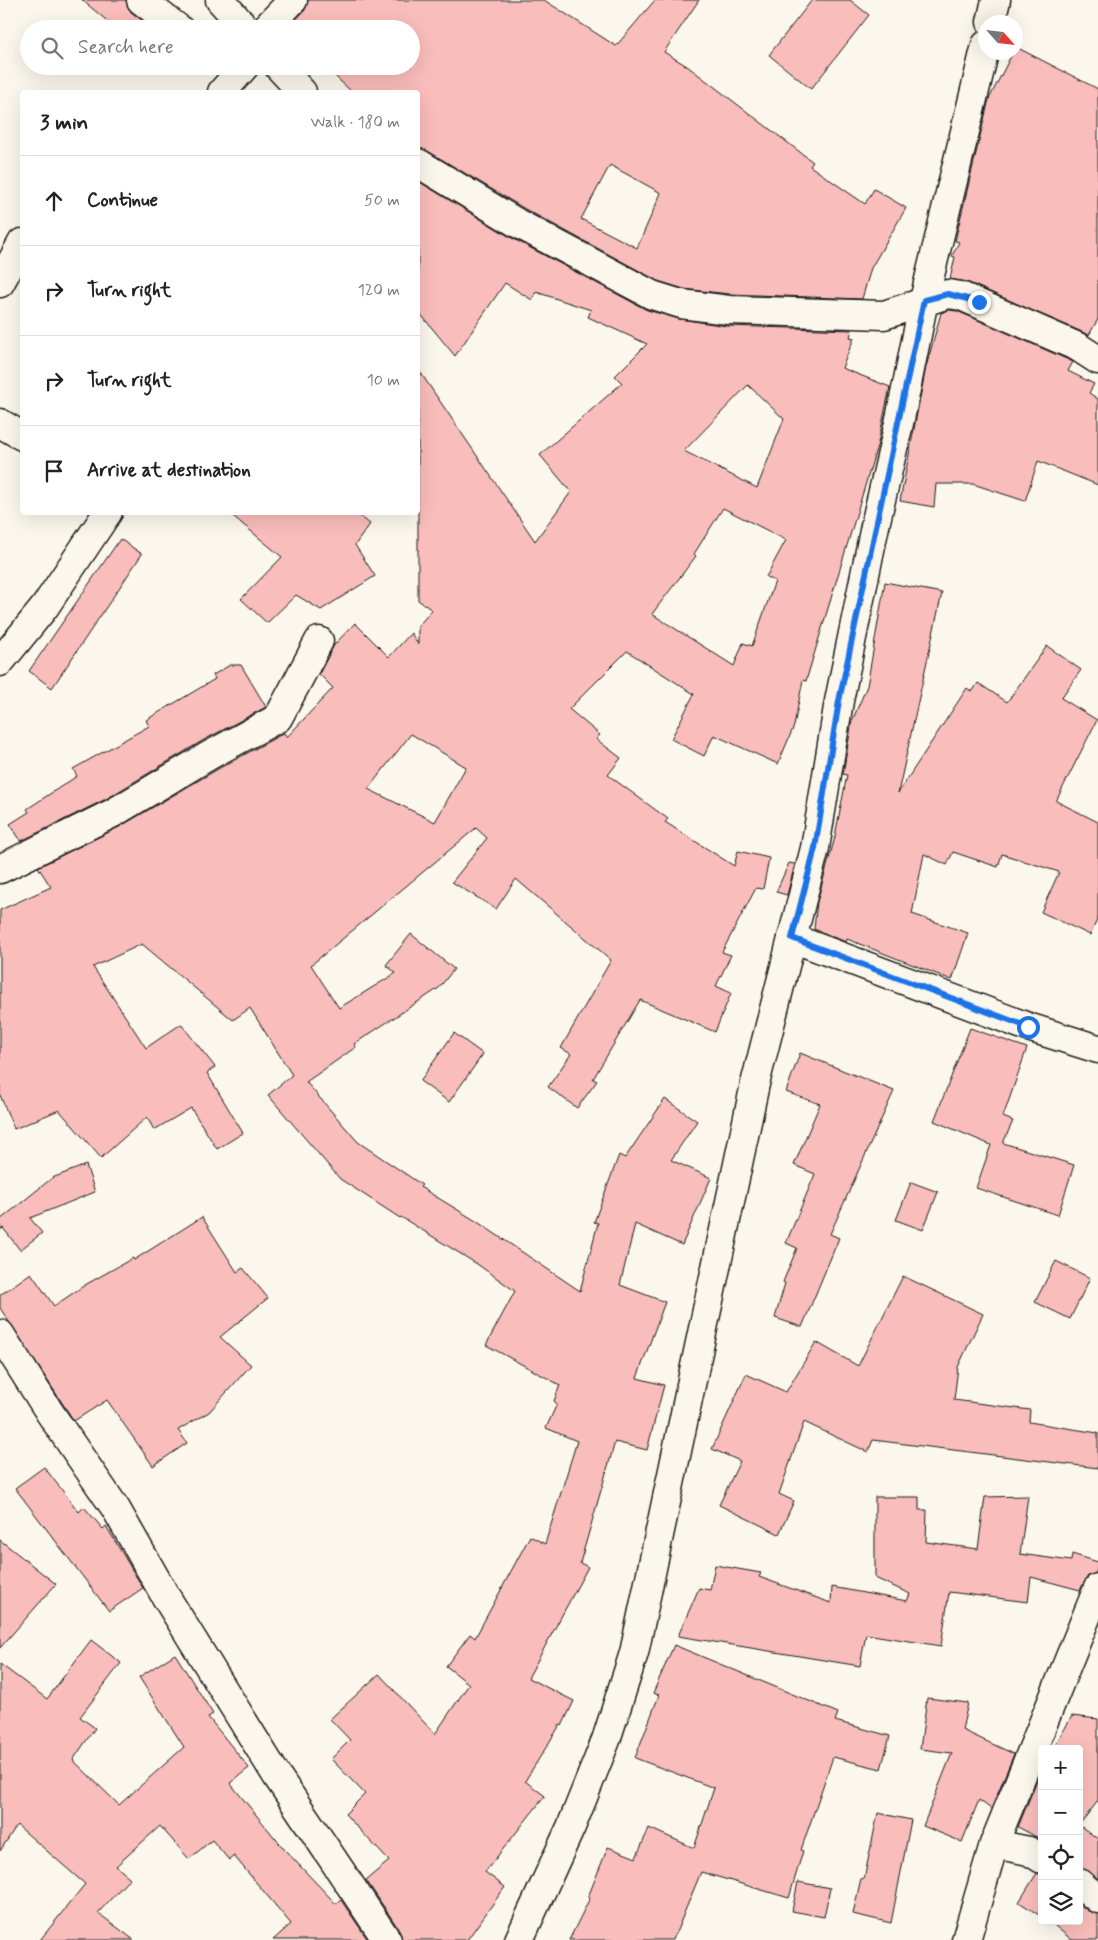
<!DOCTYPE html>
<meta charset="utf-8">
<style>
:root{--surface:#fff;--page:#f2f2f2;--text:#222;--muted:#767676;--line:#e0e0e0}
body{margin:0;font-family:Mynerve,sans-serif;background:var(--page);color:var(--text)}
.controls{position:absolute;right:15px;bottom:15px;display:grid;overflow:hidden;border-radius:5px;box-shadow:0 5px 20px #0002}
.controls button{width:45px;height:45px;display:grid;place-items:center;padding:0;border:0;border-bottom:1px solid var(--line);background:var(--surface);color:var(--text);font:25px sans-serif}
.compass{position:absolute;left:978px;top:15px;width:45px;height:45px;border-radius:50%;background:var(--surface);box-shadow:0 5px 20px #0002;rotate:117deg}
.stop{position:absolute;width:15px;height:15px;margin:-11px;border:4px solid #1a73e8;border-radius:50%;background:#fff}
.stop.end{background:#1a73e8;border-color:#fff;box-shadow:0 1px 5px #0008}
.list{margin:0;padding:0;list-style:none}
h2{display:flex;justify-content:space-between;align-items:center;height:65px;margin:0;padding:0 20px;font-size:21px}
h2 small{font-size:16px;font-weight:400;color:var(--muted)}
.list li{display:grid;grid-template-columns:32px 1fr auto;gap:15px;align-items:center;box-sizing:border-box;height:90px;padding:0 20px;border-top:1px solid var(--line)}
.list b{display:block;font-size:19px;white-space:nowrap}
.list em{font-size:16px;font-style:normal;color:var(--muted)}
.icon{flex:none;width:28px;height:28px;fill:none;stroke:currentColor;stroke-width:2;stroke-linecap:round;stroke-linejoin:round}
.map{position:relative;flex:none;width:1098px;height:1940px;overflow:hidden}
.search{position:absolute;background:var(--surface);box-shadow:0 5px 20px #0002;left:20px;top:20px;width:400px;height:55px;display:flex;align-items:center;gap:12px;box-sizing:border-box;padding:0 18px;border-radius:28px;color:var(--muted);font-size:19px}
.panel{position:absolute;background:var(--surface);box-shadow:0 5px 20px #0002;left:20px;top:90px;width:400px;height:425px;border-radius:5px}
.map>svg:first-child{display:block}
.building{fill:#f9bdbb;stroke:#1c1c1c;fill-rule:evenodd}
.lines{fill:none;stroke-linecap:round;stroke-linejoin:round}
.street-casing{stroke:#1c1c1c;stroke-width:31}
.secondary-casing{stroke:#1c1c1c;stroke-width:31}
.street{stroke:#fbf7ec;stroke-width:28}
.secondary{stroke:#fbf7ec;stroke-width:28}
.route{stroke:#1a73e8;stroke-width:6}
</style>
<div class="map">
<svg width="1098" height="1940" viewBox="0 0 1098 1940">
<rect width="100%" height="100%" fill="#fbf7ec"/>
<filter id="ink" filterUnits="userSpaceOnUse"><feTurbulence type="fractalNoise" baseFrequency=".02" numOctaves="2"/><feDisplacementMap in="SourceGraphic" scale="10" xChannelSelector="R" yChannelSelector="G"/><feConvolveMatrix kernelMatrix="1 2 1 2 8 2 1 2 1" color-interpolation-filters="sRGB"/></filter>
<g filter="url(#ink)">
<!-- building -->
<path class="building" d="M82,0H126L131,12L143,21L136,29H117Z
M308,0H544L616,46L655,0H699L664,52L687,66L813,162L810,166L865,204L874,189L906,208L871,268L862,299L730,294L684,289L658,281L525,209L426,150L418,148V92H352L324,66H411V29H287L305,10ZM610,165L661,193L637,248L581,219Z
M812,0H850L869,15L811,89L769,55Z
M1016,47L1098,89V319L1089,335L967,282L950,279L955,257L952,256L959,242L955,241L989,99L1013,52H1016Z
M418,181L510,237L647,310L679,319L727,326L852,330L850,337L854,338L842,368L890,387L878,443L806,681L803,680L794,726L778,764L714,735L704,756L671,739L694,694L627,651L569,709L600,735L596,739L621,758L608,775L668,819L665,822L734,866L738,851L769,858L763,889L756,888L722,952L731,955L716,986L731,993L715,1032L640,1000L593,1079L597,1081L577,1108L548,1087L571,1054L561,1048L611,960L516,879L496,909L452,882L487,838L476,828L311,965L339,1008L396,973L386,965L411,934L454,969L439,988L354,1044L356,1047L306,1082L358,1142L422,1185L420,1187L476,1221L580,1291L598,1223L594,1222L619,1155L625,1158L665,1099L697,1121L671,1160L711,1178L682,1245L635,1224L620,1285L665,1302L637,1378L664,1385L647,1450L615,1442L580,1563L588,1567L528,1678L574,1701L562,1726L560,1725L525,1781L545,1796L485,1872L505,1887L467,1940H402L400,1931L366,1880L389,1861L345,1814L365,1794L331,1759L350,1740L330,1719L379,1674L435,1734L469,1684L446,1666L470,1634L475,1638L530,1536L545,1544L577,1441L546,1428L557,1404L554,1401L560,1385L486,1345L515,1291L477,1264L401,1217L400,1218L340,1179L268,1095L292,1075L250,1008L233,1020L142,944L93,967L146,1048L181,1024L215,1067L207,1073L243,1133L217,1149L191,1108L154,1130L147,1117L101,1158L59,1110L14,1129L0,1095V910L51,887L38,867L121,826L218,769L284,733L287,737L333,688L319,674L334,645L355,623L389,657L411,633L418,644V626L432,610L418,600V369L535,541L571,492L540,455L622,383L615,376L647,344L588,317L591,310L536,292L532,300L505,283L455,356L418,311ZM748,385L784,419L757,488L684,451ZM723,508L786,540L766,577L775,581L752,646L743,643L734,666L652,614L696,556L694,554ZM411,734L466,767L435,822L368,789Z
M949,310L957,311L1071,361L1073,362L1068,371L1094,384L1089,393L1098,399V485L1038,461L1025,501L973,484H936L934,507L900,501L926,367L941,313Z
M228,512H355L370,524L355,545L375,576L321,610L296,595L267,623L241,599L282,557Z
M120,539L142,554L52,688L29,671Z
M885,582L942,593L898,793L967,688L972,692L978,683L1007,702L1047,646L1081,670L1061,698L1097,720L1056,801L1098,822V918L1090,935L1041,912L1059,872L1002,854L998,867L953,852L947,865L924,854L912,914L968,933L952,980L847,939L846,942L814,929L817,902L834,841L847,775L843,774L852,721L867,686Z
M230,665H241L266,707L202,741L106,799L21,841L10,824L29,812L27,809L77,776L73,769L149,726L146,720L215,679L213,675Z
M789,863L795,864L787,895L776,892Z
M970,1028L1027,1048L1003,1117L1013,1121L1003,1143L1074,1165L1058,1215L976,1188L991,1145L934,1121Z
M454,1033L483,1054L449,1102L420,1081Z
M800,1053L894,1091L830,1234L839,1238L802,1327L775,1318L785,1283L783,1282L797,1248L786,1243L815,1174L794,1165L820,1104L786,1092Z
M86,1165L95,1192L30,1218L42,1233L20,1250L3,1228L0,1230V1220L52,1178Z
M911,1182L938,1192L923,1230L896,1220Z
M202,1217L237,1272L243,1268L268,1298L220,1337L251,1365L209,1412L178,1430L187,1443L153,1466L107,1400L74,1421L0,1308V1295L31,1273L54,1306L85,1285L133,1258L134,1260Z
M1056,1261L1090,1278L1070,1319L1035,1302Z
M903,1276L983,1314L958,1367L954,1400L1030,1410L1029,1422L1098,1433V1468L873,1440L868,1452L804,1422L779,1494L794,1501L779,1534L719,1505L740,1461L712,1449L746,1374L786,1392L816,1342L858,1366Z
M44,1467L79,1512L84,1507L103,1529L106,1526L143,1588L109,1611L15,1488Z
M1028,1496L1020,1554L1071,1561L1072,1554L1098,1562L1096,1573L1088,1576L1080,1590L1031,1577L1028,1602L949,1592L941,1646L866,1634L860,1666L678,1636L699,1588L710,1590L715,1565L761,1573L759,1577L831,1603L832,1587L907,1601L910,1594L875,1578V1497H919V1510H927L926,1542L978,1549L985,1497Z
M0,1540L56,1584L0,1648Z
M91,1640L121,1663L80,1717L95,1728L73,1760L119,1805L184,1747L139,1677L175,1654L213,1714L208,1717L249,1768L230,1783L284,1849L336,1904L341,1900L368,1940H273L291,1924L234,1856L229,1860L212,1840L189,1859L160,1826L116,1866L130,1878L98,1913L134,1940H40L85,1884L17,1825L0,1851V1664L47,1699Z
M674,1645L838,1713L835,1721L890,1736L881,1769L833,1757L801,1850L803,1851L789,1898L701,1872L673,1940H569L590,1898L588,1897L608,1847L636,1858L649,1828L694,1848L714,1788L635,1758L659,1695L653,1693Z
M927,1698L968,1703L962,1730L1014,1754L991,1809L979,1800L962,1842L923,1826L952,1753L920,1749Z
M1072,1716L1098,1719V1801L1079,1825V1749H1053Z
M1042,1768V1840L1018,1827Z
M878,1813L911,1820L891,1923L853,1914L861,1878L864,1879Z
M1079,1825L1098,1839V1879L1089,1871L1079,1868Z
M1037,1873L1042,1875V1917L1019,1902Z
M798,1882L830,1888L824,1917L792,1911Z
M1079,1904L1088,1911L1098,1914V1940H1072L1049,1921H1079Z"/>
<g class="lines">
<!-- street casing -->
<g class="street-casing">
<path id="street" d="M141,0L179,29
M220,0L246,29
M265,29L293,0
M278,66L302,92
M222,92L245,66
M418,163L517,223L652,295L681,304L729,310L884,315L948,294L961,296L1078,347L1098,360
M0,283L22,243
M0,423L22,436
M0,662L44,608L108,512
M0,869L113,813L210,755L278,718L319,641
M792,938L1028,1027L1098,1049
M0,1334L50,1413L116,1509L166,1597L277,1776L387,1940
M994,1844L1029,1851L1042,1859
M1079,1883L1098,1899
M966,1940L994,1844L1098,1588"/>
</g>
<!-- secondary casing -->
<g class="secondary-casing">
<path id="secondary" d="M991,22L996,0
M519,1940L571,1827L606,1740L634,1653L755,1084L815,848L839,701L876,521L900,419L924,300L986,45"/>
</g>
<!-- street -->
<use href="#street" class="street"/>
<!-- secondary -->
<use href="#secondary" class="secondary"/>
</g>
</g>
<g class="lines" filter="url(#ink)">
<!-- route -->
<path class="route" d="M979,302L948,294L924,300L839,701L815,848L792,938L1028,1027"/>
</g>
</svg>
<div class="controls">
<button>+</button>
<button>−</button>
<button><svg class="icon" aria-label="locate" viewBox="0 0 24 24"><circle cx="12" cy="12" r="6"/><path d="M12 2v4M12 18v4M2 12h4M18 12h4"/></svg></button>
<button><svg class="icon" aria-label="layers" viewBox="0 0 24 24"><path d="M12 4l9 5-9 5-9-5zM3 14l9 5 9-5"/></svg></button>
</div>
<svg class="compass" viewBox="-18 -18 36 36"><path d="M0-13l5 13h-10z" fill="#e53935"/><path d="M0 13l5-13h-10z" fill="#767676"/></svg>
<div class="stop" style="left:1028px;top:1027px"></div>
<div class="stop end" style="left:979px;top:302px"></div>
<div class="search"><svg class="icon" aria-label="search" viewBox="0 0 24 24"><circle cx="10" cy="10" r="6"/><path d="M15 15l6 6"/></svg>Search here</div>
<section class="panel">
<h2>3 min<small>Walk · 180 m</small></h2>
<ul class="list">
<li><svg class="icon" aria-label="ahead" viewBox="0 0 24 24"><path d="M12 20V5M6 11l6-6 6 6"/></svg><div><b>Continue</b></div><em>50 m</em></li>
<li><svg class="icon" aria-label="right" viewBox="0 0 24 24"><path d="M7 20v-9h11M14 6l5 5-5 5"/></svg><div><b>Turn right</b></div><em>120 m</em></li>
<li><svg class="icon" aria-label="right" viewBox="0 0 24 24"><path d="M7 20v-9h11M14 6l5 5-5 5"/></svg><div><b>Turn right</b></div><em>10 m</em></li>
<li><svg class="icon" aria-label="arrive" viewBox="0 0 24 24"><path d="M6 21V4h12l-3 4 3 4H6"/></svg><div><b>Arrive at destination</b></div></li>
</ul>
</section>
</div>
